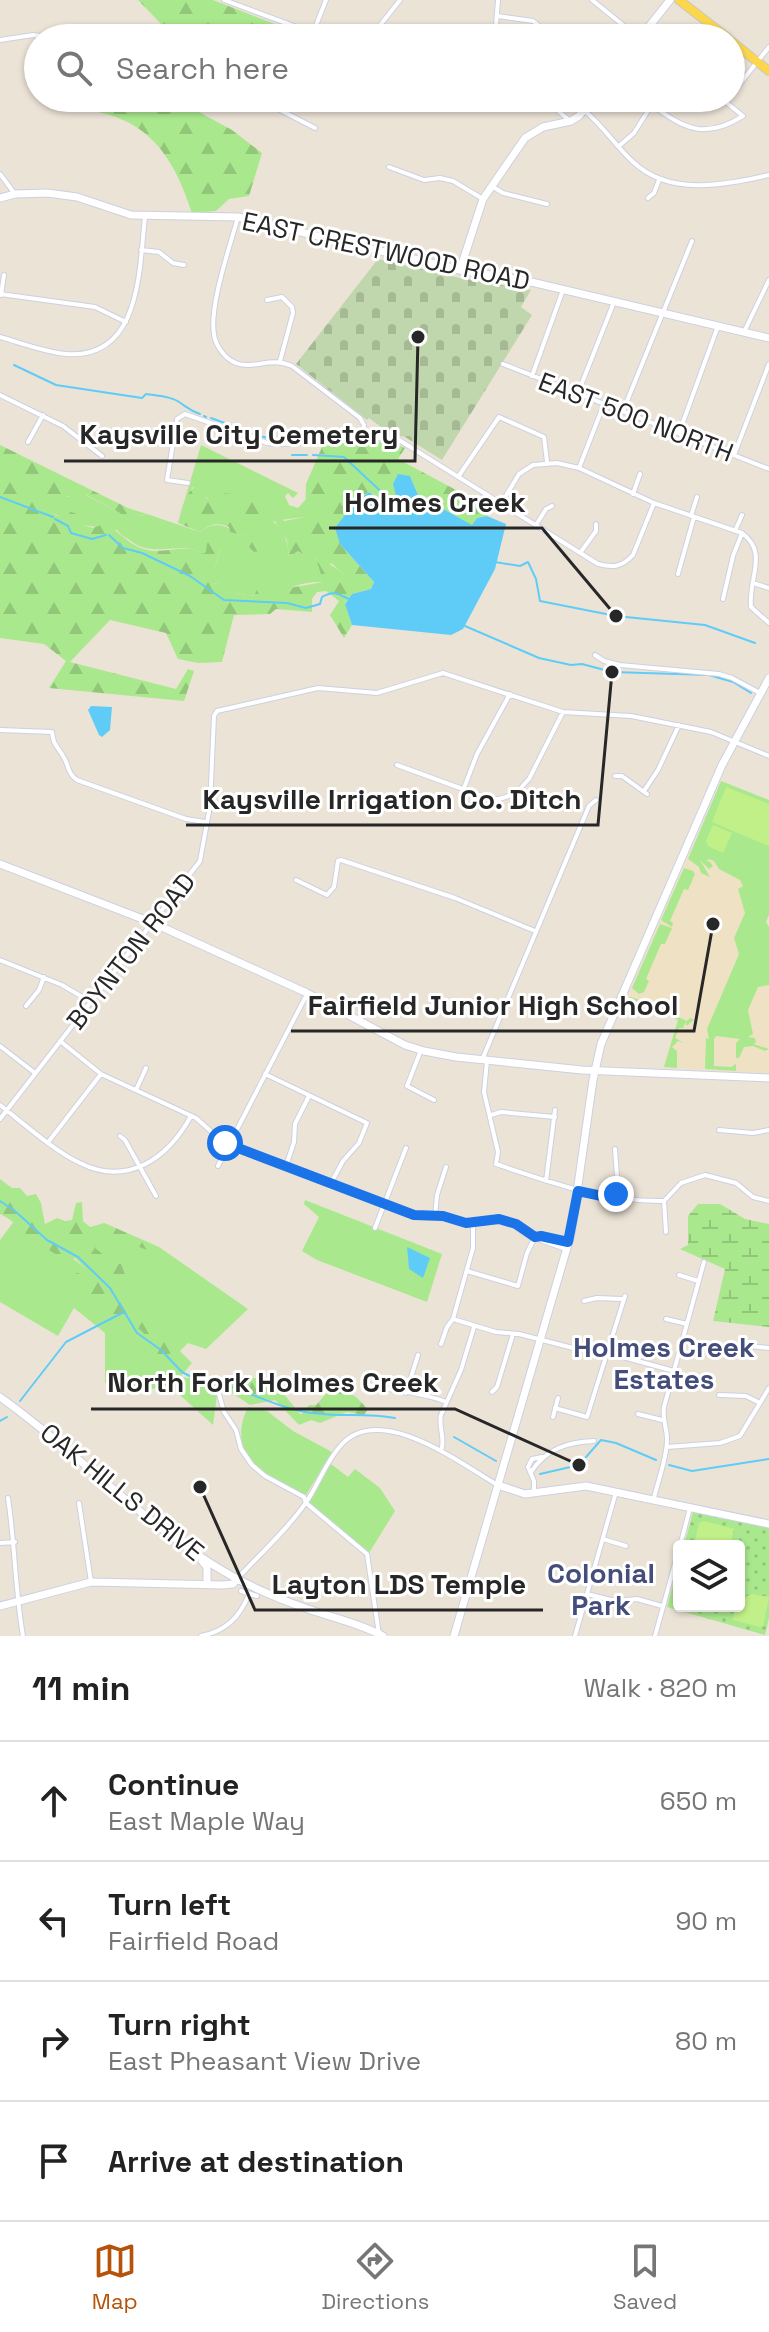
<!DOCTYPE html>
<meta charset="utf-8">
<style>
:root{--surface:#fff;--page:#f6f6f6;--text:#222;--muted:#767676;--line:#e0e0e0;--accent:#b45309}
body{margin:0;font-family:"Space Grotesk",sans-serif;background:var(--page);color:var(--text)}
.controls{position:absolute;right:24px;bottom:24px;display:grid;overflow:hidden;border-radius:8px;box-shadow:0 2px 6px #0004}
.controls button{width:72px;height:72px;display:grid;place-items:center;padding:0;border:0;border-bottom:2px solid var(--line);background:var(--surface);color:var(--text);font:40px sans-serif}
.stop{position:absolute;width:24px;height:24px;margin:-18px;border:6px solid #1a73e8;border-radius:50%;background:#fff}
.stop.end{background:#1a73e8;border-color:#fff;box-shadow:0 2px 8px #0008}
.list{margin:0;padding:0;list-style:none}
h2{display:flex;justify-content:space-between;align-items:center;height:104px;margin:0;padding:0 32px;font-size:34px}
h2 small{font-size:26px;font-weight:400;color:var(--muted)}
.list li{display:grid;grid-template-columns:52px 1fr auto;gap:24px;align-items:center;box-sizing:border-box;height:120px;padding:0 32px;border-top:2px solid var(--line)}
.list b{display:block;font-size:30px;white-space:nowrap}
.list p{margin:0;font-size:26px;white-space:nowrap;color:var(--muted)}
.list em{font-size:26px;font-style:normal;color:var(--muted)}
.icon{flex:none;width:44px;height:44px;fill:none;stroke:currentColor;stroke-width:2;stroke-linecap:round;stroke-linejoin:round}
.map{position:relative;flex:none;width:769px;height:1636px;overflow:hidden}
.search{position:absolute;background:var(--surface);box-shadow:0 2px 6px #0004;left:24px;right:24px;top:24px;height:88px;display:flex;align-items:center;gap:20px;box-sizing:border-box;padding:0 28px;border-radius:44px;color:var(--muted);font-size:30px}
.sheet{height:584px;background:var(--surface)}
nav{display:flex;justify-content:space-around;align-items:center;box-sizing:border-box;height:112px;border-top:2px solid var(--line);background:var(--surface);font-size:22px;color:var(--muted)}
nav a{display:grid;justify-items:center;gap:4px}
nav .on{color:var(--accent)}
.map>svg:first-child{display:block}
.education{fill:#efe2c4}
.grass{fill:#aae88e}
.forest{fill:url(#forest-firs)}
.wetland{fill:url(#wetland-marsh)}
.cemetery{fill:url(#cemetery-stones)}
.park{fill:url(#park-dots)}
.pitch{fill:#c2f088}
.water{fill:#5fccf8}
.lines{fill:none;stroke-linecap:round;stroke-linejoin:round}
.stream{stroke:#5fccf8;stroke-width:2}
.street-casing{stroke:#ccd0e2;stroke-width:6}
.secondary-casing{stroke:#ccd0e2;stroke-width:9}
.primary-casing{stroke:#c7c7c7;stroke-width:10}
.street{stroke:#fff;stroke-width:4}
.secondary{stroke:#fff;stroke-width:7}
.primary{stroke:#fcd74c;stroke-width:8}
.route{stroke:#1a73e8;stroke-width:10}
.labels{text-anchor:middle;dominant-baseline:central;stroke-width:6;stroke-linejoin:round;paint-order:stroke}
.street-label{font-size:26px;fill:#272727;stroke:#fff}
.neighbourhood-label{font-size:28px;font-weight:bold;fill:#454d7b;stroke:#fff}
.leader{fill:none;stroke:#272727;stroke-width:3}
.callout-dot{fill:#272727;stroke:#fff;stroke-width:3}
.callout-label{font-size:28px;text-anchor:middle;font-weight:bold;fill:#272727;stroke:#fff;stroke-width:6;stroke-linejoin:round;paint-order:stroke}
</style>
<div class="map">
<svg width="769" height="1636" viewBox="0 0 769 1636">
<defs>
<pattern id="forest-firs" width="22" height="20" patternUnits="userSpaceOnUse" patternTransform="scale(2)"><rect width="22" height="20" fill="#aae88e"/><path d="M5 1l3.5 6h-7zM16 11l3.5 6h-7z" fill="#92c77a"/></pattern>
<pattern id="wetland-marsh" width="20" height="14" patternUnits="userSpaceOnUse" patternTransform="scale(2)"><rect width="20" height="14" fill="#aae88e"/><path d="M1 5h8M5 5V1M11 12h8M15 12V8" fill="none" stroke="#92c77a"/></pattern>
<pattern id="cemetery-stones" width="16" height="16" patternUnits="userSpaceOnUse" patternTransform="scale(2)"><rect width="16" height="16" fill="#c0d7ad"/><path d="M2 7V4a2 2 0 0 1 4 0v3zM10 15v-3a2 2 0 0 1 4 0v3z" fill="#a5b995"/></pattern>
<pattern id="park-dots" width="8" height="8" patternUnits="userSpaceOnUse" patternTransform="scale(2)"><rect width="8" height="8" fill="#aae88e"/><path d="M2 2h.1M6 6h.1" fill="none" stroke="#92c77a" stroke-width="1.8" stroke-linecap="round"/></pattern>
</defs>
<rect width="100%" height="100%" fill="#ece3d7"/>
<!-- education -->
<path class="education" d="M722,781L769,800V915L766,922L769,927V1073L663,1067L678,1019L627,997Z"/>
<!-- grass -->
<path class="grass" d="M201,445L298,493L293,498L288,493L285,496L289,505L298,508L307,498L305,523L304,517L273,521C285,532 288,541 289,557L298,551C315,562 328,560 344,574L338,586C319,578 295,583 279,595L265,593L261,584L254,596L235,593L229,588H210L211,584L220,583L214,570L220,550L203,554C182,539 156,559 132,542C126,537 122,537 117,530L82,525L52,513L47,499L86,495L120,513L124,521L129,524L134,514L145,516L147,514L200,532C210,524 218,523 229,528L230,532L244,536L254,552L246,500L229,496L209,499L193,487L184,502Z
M721,781L769,800V915L766,922L769,927V985L758,987L748,1010L753,1034L748,1037L755,1038L756,1043L753,1044L769,1049L765,1051L753,1046L744,1047L739,1058H736V1043L740,1039L716,1036L714,1039V1066L731,1067L736,1064V1071L705,1069L706,1038L709,1039L707,1029L739,954L734,938L745,913L738,889L743,886L740,880L719,869L714,861L709,859L706,862L709,861L713,866L709,869L700,860L710,877L701,873L699,867L688,859Z
M684,868L693,871L695,874L688,890L684,889L670,921L673,923L672,927L661,920Z
M660,924L672,928L665,944H661L646,979L649,981L644,992L639,994L632,988Z
M631,997C639,1001 649,1001 656,1004V1007L687,1021L690,1018L694,1020L686,1026V1021L683,1028H679L675,1038L684,1043L678,1041L672,1047L677,1051V1068L664,1067L678,1020L628,998Z
M305,1200L442,1254L427,1302L317,1260L302,1251L319,1217L304,1204Z
M15,1220C32,1244 66,1249 86,1269L104,1223L159,1247L248,1309L206,1349L188,1343L180,1351L192,1363L180,1377L204,1380L217,1395L213,1425L170,1386C152,1393 125,1385 105,1383V1333L74,1308L58,1336L0,1302V1240Z
M248,1407L267,1411L293,1431L332,1452L306,1495C268,1476 224,1457 248,1407Z
M331,1464L348,1477L355,1469L380,1488L395,1511L369,1553L309,1502Z"/>
<!-- forest -->
<path class="forest" d="M138,0H213L293,31L301,38H192L164,27Z
M66,98H173L232,130L262,153L249,196L229,199L216,211L192,213C172,151 144,114 76,109Z
M353,440C371,442 390,439 405,448L398,459L486,506L487,516L477,518L472,526L418,495L410,476L398,503L386,504L377,496L369,492C355,499 339,529 340,544L374,582L371,589L352,594L345,603L352,625L344,638L330,615L339,601L326,591L317,592L312,599V612L276,609L270,614L234,615L222,662L198,663L178,659L166,633L110,620L70,662L176,689L188,669L194,671L184,701L49,688L66,661L44,644L0,638V445L128,508L147,514L146,516L134,514L129,525L124,522L120,513L87,495L78,500L68,496L60,504L48,499L53,507L52,513L58,516L68,511L80,515L83,525L93,528L106,523C119,532 131,547 148,550C167,554 187,542 203,554L206,552L207,543L212,539L218,542L220,549L214,570L222,571L220,583L212,584L211,588H229L235,593L254,596L260,583L267,585L266,592L274,586L279,594L286,580L290,581L289,588L329,581L338,585L344,574L331,563L327,574H321L316,559L307,560L306,556L298,551L289,557L287,540L269,512L277,513L284,521L305,517L306,484L322,447Z
M199,484L213,488L212,492L204,495L208,499C223,487 256,496 265,513L260,537L256,539L259,551L254,552L244,542V536L230,532L229,527C218,522 210,524 200,532L178,523C182,508 185,491 199,484Z
M0,1179L12,1188H20L27,1196L36,1194L41,1203L45,1224L57,1218L65,1221L72,1220L76,1203L82,1202L83,1221L90,1227L104,1223L156,1246V1250C141,1252 137,1243 126,1240C118,1238 109,1236 100,1234L95,1248L110,1260L108,1266L114,1267L116,1263L121,1264L136,1303L173,1331L168,1335L171,1358L169,1365L159,1369C150,1358 152,1344 145,1335C134,1319 114,1326 99,1320C80,1313 74,1291 76,1273L86,1275L87,1270L75,1258L68,1261C53,1253 40,1245 27,1235C17,1226 13,1220 0,1214Z
M227,1376L254,1378L279,1388L300,1414L303,1413L309,1405H316L331,1388L355,1396L368,1409L364,1415L347,1412L320,1423L311,1420L299,1425L275,1400L250,1405L226,1389L216,1379Z"/>
<!-- wetland -->
<path class="wetland" d="M698,1204H720L745,1219L769,1224V1327L713,1321L725,1269L680,1249L688,1245V1216Z"/>
<!-- cemetery -->
<path class="cemetery" d="M378,259L460,278L531,290L521,307L532,315L442,460L405,437L383,433L385,430L369,418L367,420L296,364Z"/>
<!-- park -->
<path class="park" d="M693,1512L769,1525V1618L765,1635L667,1607L679,1563V1606H739V1546H684Z"/>
<!-- pitch -->
<path class="pitch" d="M726,787L769,804V846L712,822Z
M713,825L732,833L723,853L708,846L706,841Z
M704,1521L734,1529L730,1546H694L699,1523Z
M751,1594L769,1597L763,1626L760,1627L733,1620C734,1607 740,1600 751,1594Z"/>
<!-- water -->
<path class="water" d="M398,474L410,476L418,495L472,525L477,518L487,516L506,524L495,569L463,629L451,635L352,625L345,604L352,594L371,589L374,582L340,544L335,528L354,503L369,492L386,504L398,503L393,484Z
M91,706L112,707L110,730L102,737L99,735L88,710Z
M407,1247L430,1258L423,1278L409,1269Z"/>
<g class="lines">
<!-- stream -->
<path class="stream" d="M14,365L56,385L142,398L146,394C158,396 172,396 182,404C189,409 191,411 200,414
M204,416L206,417
M211,418L233,426
M236,427L245,430
M248,432L254,434
M258,436L281,440
M292,455H307
M313,455L344,457L390,500V505
M0,497L53,517
M55,519L68,526L71,533L92,539L106,535
M109,535L123,548L142,553L190,576L224,600L287,603L306,608L320,604L322,597C334,590 338,594 349,599
M495,562L520,566L528,562L536,579L540,601L616,616L705,625L755,643
M465,626L539,658L571,665L582,664L612,672L709,675L733,682L751,693
M0,1201L15,1211L47,1240L78,1257L110,1288L137,1333L161,1350L182,1372L199,1381
M216,1382C248,1391 280,1409 312,1413C340,1417 367,1413 395,1418
M20,1401L66,1342L122,1313
M0,1421L7,1417
M454,1437L496,1461
M669,1465L692,1471L769,1459
M540,1474L579,1465L601,1440L616,1443L656,1460"/>
<!-- street casing -->
<g class="street-casing">
<path id="street" d="M224,0L326,38
M592,0L639,38
M497,16L533,21L555,38
M313,33L326,0
M70,38C91,30 91,27 112,38
M370,38L400,0
M440,38V34
M495,38L498,0
M0,40L33,35L55,38
M731,95L769,47
M257,98L315,128
M543,98L569,120
M651,104C684,129 705,140 743,116L721,98
M585,111C603,126 615,145 632,161C669,197 724,185 769,175
M619,146L634,133L656,98
M389,167L424,180L440,178L453,181L483,199
M0,174L15,194
M493,187L503,193L547,204
M648,198L654,193L659,180
M238,217C230,246 209,306 214,334C215,345 225,359 236,363C254,370 270,356 292,366L360,418L364,425L363,436L399,440L598,564C613,568 622,567 633,555L654,503
M141,250L159,252L173,263L184,265
M0,294L95,307L126,322
M1,295L4,275
M267,300L282,297L292,307L293,313L280,361
M744,332L769,280
M0,337C21,343 44,352 66,354C142,360 139,267 145,217
M503,364L769,469
M532,376L563,290
M578,393L614,302
M0,395L63,426L102,456
M623,411L692,241
M679,433L718,326
M28,442L43,415
M734,455L769,364
M579,468L604,404
M458,477L499,417L544,437L547,462
M188,483L167,480L177,419L185,414L267,443C299,447 331,436 363,436
M633,494L640,474
M501,504L519,474L533,465L557,463L579,468L654,503L742,533C769,553 748,578 751,607L769,623
M691,516L697,497
M536,525L546,509L552,506
M735,531L742,515
M580,553L596,531V524
M678,574L694,517
M756,584L769,588
M723,599L733,556L742,533
M595,655L604,661L620,665L719,674L732,678L760,693
M0,730L52,732C53,744 57,746 63,756C69,765 67,773 77,780L186,819L205,822
M397,765L490,799H499L515,794L529,779L563,712
M615,776H622L647,794
M464,788L477,754L510,694
M644,791L658,770L679,725
M296,880L327,895L334,887L338,861L341,860L455,898L535,931
M0,960L62,985L91,1002
M26,1006L39,990L44,977
M60,1041L101,1074L196,1118L223,1142L414,1215L443,1216L466,1223L499,1219L516,1224L543,1241L566,1249
M0,1046L35,1073
M421,1050L407,1086L434,1100
M482,1060L589,806L596,800
M487,1061L484,1092L498,1152L496,1164C552,1183 604,1202 664,1201L681,1183L705,1175L736,1183L753,1197L769,1201
M265,1074L367,1123L359,1143L343,1161L331,1183
M136,1090L146,1068
M0,1105C23,1123 54,1151 80,1163C128,1187 168,1158 191,1116
M491,1115L501,1112L555,1117
M0,1119L200,861L210,806L214,716L217,711L318,688L377,693L443,673L563,712L631,716L711,732L769,756
M719,1130L753,1133L769,1130
M120,1136L125,1140L156,1196
M49,1141L101,1074
M615,1149L617,1176L616,1199
M218,1166L307,994
M286,1166L294,1142L295,1124L309,1096
M546,1181L555,1110
M664,1201L666,1232
M435,1216L437,1195L446,1167
M375,1228L406,1148
M537,1236L567,1242
M467,1271L518,1286L527,1253L535,1237
M679,1275L698,1281
M584,1301L597,1298L622,1299
M453,1319L496,1332L519,1334L573,1348H590L674,1371
M666,1319L687,1324
M441,1344L447,1327L453,1319L473,1248V1223
M732,1348L739,1345L769,1348
M206,1379L219,1394L224,1412L236,1430L241,1449L252,1465L265,1476L304,1497L306,1503L367,1554L379,1634
M368,1385C394,1391 421,1392 446,1402
M492,1392L497,1387L513,1334
M406,1393L418,1355
M719,1395L746,1396L758,1402
M555,1408L587,1417L625,1296
M638,1414L662,1420
M553,1417L558,1398
M667,1447L720,1443L740,1436L769,1388
M441,1451C446,1438 438,1428 441,1415L461,1370L474,1327
M531,1472C546,1449 567,1442 594,1441
M534,1492V1481L528,1467L532,1459L542,1457
M8,1498C15,1544 15,1590 23,1636
M654,1498C658,1480 667,1459 667,1439C667,1427 662,1421 664,1407L704,1262
M79,1503L91,1582
M603,1539L626,1546
M0,1543L15,1542
M680,1546L690,1508
M237,1579C259,1555 289,1528 307,1501C319,1483 326,1461 342,1444C381,1403 460,1463 496,1484
M241,1591L257,1596
M587,1594L615,1601L637,1599L662,1606
M201,1636C226,1631 240,1617 249,1594
M575,1636L616,1492
M655,1636L679,1549"/>
</g>
<!-- secondary casing -->
<g class="secondary-casing">
<path id="secondary" d="M640,38L670,0
M0,198L15,194L47,193L77,197L131,215L238,217L460,270L527,281L769,338
M460,270L483,199L525,138L543,127L571,121L579,116L593,98
M0,864L153,923L307,993L405,1045L424,1051L456,1057L582,1070L769,1078
M0,1397C79,1453 146,1527 230,1575C255,1589 282,1600 308,1609C333,1618 359,1623 383,1636
M498,1485L525,1494L586,1486L769,1524
M202,1561L207,1567V1584
M0,1606L91,1582L223,1585L233,1584L237,1579
M454,1636L571,1234L593,1080L601,1044L722,765L769,678"/>
</g>
<!-- primary casing -->
<g class="primary-casing">
<path id="primary" d="M679,0L728,38
M731,41L769,71"/>
</g>
<!-- street -->
<use href="#street" class="street"/>
<!-- secondary -->
<use href="#secondary" class="secondary"/>
<!-- primary -->
<use href="#primary" class="primary"/>
</g>
<g class="lines">
<!-- route -->
<path class="route" d="M225,1143L414,1215L443,1216L466,1223L499,1219L516,1224L535,1237L541,1236L568,1242L578,1191L616,1199V1194"/>
</g>
<g class="labels">
<!-- street labels -->
<g class="street-label">
<text transform="translate(386 251) rotate(12)">EAST CRESTWOOD ROAD</text>
<text transform="translate(636 417) rotate(21)">EAST 500 NORTH</text>
<text transform="translate(131 951) rotate(-52)">BOYNTON ROAD</text>
<text transform="translate(122 1492) rotate(39)">OAK HILLS DRIVE</text>
</g>
<!-- neighbourhood labels -->
<g class="neighbourhood-label">
<text x="664" y="1347">Holmes Creek<tspan x="664" dy="32">Estates</tspan></text>
<text x="601" y="1573">Colonial<tspan x="601" dy="32">Park</tspan></text>
</g>
</g>
<!-- callouts -->
<path class="leader" d="M418 337L415 461H64M616 616L542 528H329M612 672L598 825H186M713 924L694 1031H291M579 1465L455 1409H91M200 1487L255 1610H543"/>
<g class="callout-dot">
<circle cx="418" cy="337" r="8"/>
<circle cx="616" cy="616" r="8"/>
<circle cx="612" cy="672" r="8"/>
<circle cx="713" cy="924" r="8"/>
<circle cx="579" cy="1465" r="8"/>
<circle cx="200" cy="1487" r="8"/>
</g>
<g class="callout-label">
<text x="239" y="444">Kaysville City Cemetery</text>
<text x="435" y="512">Holmes Creek</text>
<text x="392" y="809">Kaysville Irrigation Co. Ditch</text>
<text x="493" y="1015">Fairfield Junior High School</text>
<text x="273" y="1392">North Fork Holmes Creek</text>
<text x="399" y="1594">Layton LDS Temple</text>
</g>
</svg>
<div class="controls">
<button><svg class="icon" aria-label="layers" viewBox="0 0 24 24"><path d="M12 4l9 5-9 5-9-5zM3 14l9 5 9-5"/></svg></button>
</div>
<div class="stop" style="left:225px;top:1143px"></div>
<div class="stop end" style="left:616px;top:1194px"></div>
<div class="search"><svg class="icon" aria-label="search" viewBox="0 0 24 24"><circle cx="10" cy="10" r="6"/><path d="M15 15l6 6"/></svg>Search here</div>
</div>
<section class="sheet">
<h2>11 min<small>Walk · 820 m</small></h2>
<ul class="list">
<li><svg class="icon" aria-label="ahead" viewBox="0 0 24 24"><path d="M12 20V5M6 11l6-6 6 6"/></svg><div><b>Continue</b><p>East Maple Way</p></div><em>650 m</em></li>
<li><svg class="icon" aria-label="left" viewBox="0 0 24 24"><path d="M17 20v-9H6M10 6l-5 5 5 5"/></svg><div><b>Turn left</b><p>Fairfield Road</p></div><em>90 m</em></li>
<li><svg class="icon" aria-label="right" viewBox="0 0 24 24"><path d="M7 20v-9h11M14 6l5 5-5 5"/></svg><div><b>Turn right</b><p>East Pheasant View Drive</p></div><em>80 m</em></li>
<li><svg class="icon" aria-label="arrive" viewBox="0 0 24 24"><path d="M6 21V4h12l-3 4 3 4H6"/></svg><div><b>Arrive at destination</b></div></li>
</ul>
</section>
<nav>
<a class="on"><svg class="icon" aria-label="map" viewBox="0 0 24 24"><path d="M3 6l6-2 6 2 6-2v14l-6 2-6-2-6 2zM9 4v14M15 6v14"/></svg>Map</a>
<a><svg class="icon" aria-label="directions" viewBox="0 0 24 24"><path d="M12 3l9 9-9 9-9-9zM9 14v-3h6M13 9l2 2-2 2"/></svg>Directions</a>
<a><svg class="icon" aria-label="saved" viewBox="0 0 24 24"><path d="M7 4h10v16l-5-4-5 4z"/></svg>Saved</a>
</nav>
